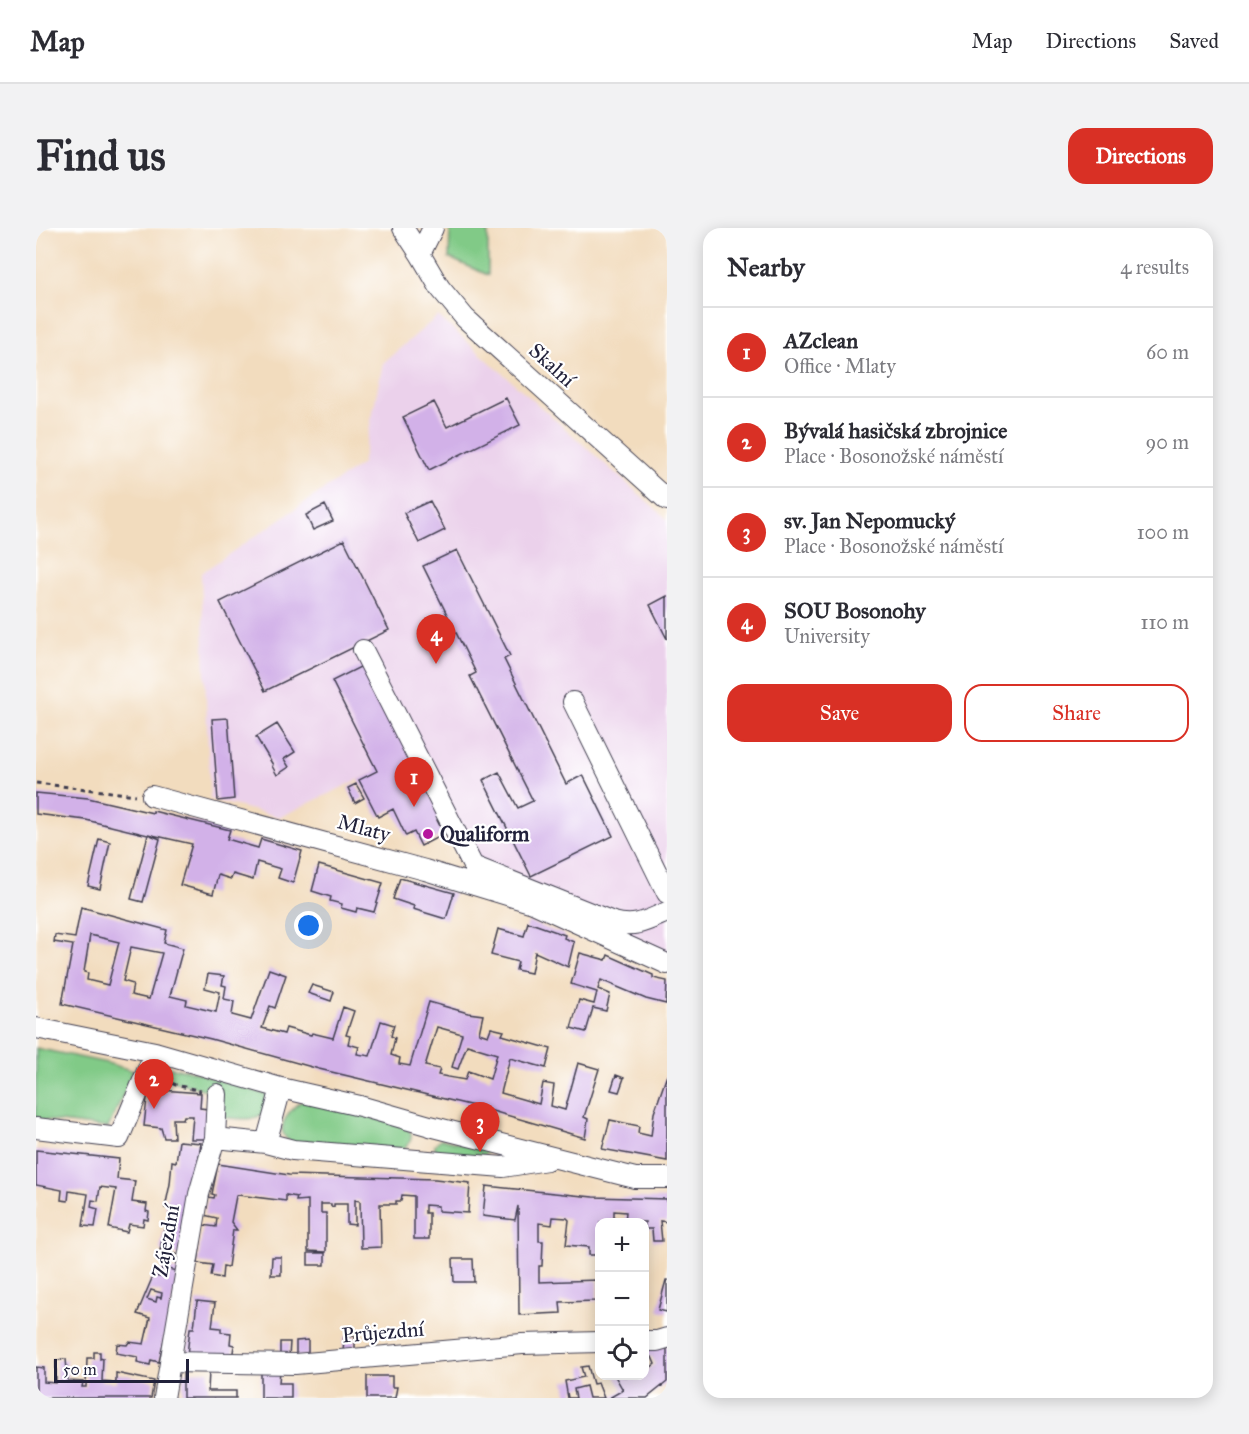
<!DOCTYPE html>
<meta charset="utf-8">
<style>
:root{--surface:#fff;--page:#f2f2f3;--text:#2b2b33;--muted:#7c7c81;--line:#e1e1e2;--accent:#d93025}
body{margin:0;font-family:"IM FELL Great Primer",serif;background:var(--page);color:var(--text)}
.controls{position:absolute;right:18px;bottom:18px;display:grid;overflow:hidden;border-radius:12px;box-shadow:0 3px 15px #0003}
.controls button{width:54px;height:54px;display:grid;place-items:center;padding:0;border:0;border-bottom:2px solid var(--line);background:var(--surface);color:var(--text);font:30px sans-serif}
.scale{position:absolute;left:18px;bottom:15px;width:135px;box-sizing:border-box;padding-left:6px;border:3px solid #22223b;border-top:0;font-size:16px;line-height:21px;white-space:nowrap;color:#22223b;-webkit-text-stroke:4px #fff;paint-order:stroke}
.you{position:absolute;left:273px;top:698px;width:21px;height:21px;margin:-15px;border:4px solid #fff;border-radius:50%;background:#1a73e8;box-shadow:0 0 0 9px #1a73e833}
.badge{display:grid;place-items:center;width:39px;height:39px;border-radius:50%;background:var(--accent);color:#fff;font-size:20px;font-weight:700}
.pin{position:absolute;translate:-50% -50px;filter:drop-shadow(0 2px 3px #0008)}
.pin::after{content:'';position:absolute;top:32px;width:21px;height:18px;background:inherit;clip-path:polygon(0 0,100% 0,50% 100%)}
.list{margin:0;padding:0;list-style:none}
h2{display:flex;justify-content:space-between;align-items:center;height:78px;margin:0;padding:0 24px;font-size:26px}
h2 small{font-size:20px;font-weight:400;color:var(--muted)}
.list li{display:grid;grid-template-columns:39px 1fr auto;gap:18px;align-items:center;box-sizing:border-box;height:90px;padding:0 24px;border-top:2px solid var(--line)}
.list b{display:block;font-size:22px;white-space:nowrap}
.list p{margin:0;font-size:20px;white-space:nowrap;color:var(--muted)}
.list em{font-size:20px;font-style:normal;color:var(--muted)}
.actions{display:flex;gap:12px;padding:18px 24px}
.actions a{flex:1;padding:14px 0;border:2px solid var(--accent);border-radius:18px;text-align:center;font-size:21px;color:var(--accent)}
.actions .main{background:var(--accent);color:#fff}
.icon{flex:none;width:33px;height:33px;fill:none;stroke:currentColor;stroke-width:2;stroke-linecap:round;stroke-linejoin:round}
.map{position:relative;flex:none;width:631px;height:1170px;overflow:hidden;border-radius:18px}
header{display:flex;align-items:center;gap:36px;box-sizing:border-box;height:84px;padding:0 30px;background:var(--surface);border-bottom:2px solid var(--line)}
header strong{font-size:28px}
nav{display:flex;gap:33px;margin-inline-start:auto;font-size:21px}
.intro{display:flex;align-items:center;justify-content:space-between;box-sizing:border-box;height:144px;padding:0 36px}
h1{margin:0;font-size:42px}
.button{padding:15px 27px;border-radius:18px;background:var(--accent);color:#fff;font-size:21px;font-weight:700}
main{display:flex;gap:36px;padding:0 36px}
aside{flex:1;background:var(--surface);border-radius:18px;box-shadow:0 3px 15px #0003}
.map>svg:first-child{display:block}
.built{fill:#ebd1eb}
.green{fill:#81ca87;stroke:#527661;stroke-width:1.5}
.building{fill:#d2b1e8;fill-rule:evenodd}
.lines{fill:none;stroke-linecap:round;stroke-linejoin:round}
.minor-casing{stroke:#413e4f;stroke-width:22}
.path{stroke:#413e4f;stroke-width:3;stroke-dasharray:4.5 4.5;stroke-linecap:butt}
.minor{stroke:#fff;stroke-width:20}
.poi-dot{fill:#b5179e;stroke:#fff;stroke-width:2}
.labels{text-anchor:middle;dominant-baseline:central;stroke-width:4.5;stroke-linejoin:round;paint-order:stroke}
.street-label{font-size:21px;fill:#22223b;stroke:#fff}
.poi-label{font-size:21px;font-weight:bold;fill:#22223b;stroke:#fff;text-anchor:start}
</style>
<header>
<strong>Map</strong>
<nav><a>Map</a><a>Directions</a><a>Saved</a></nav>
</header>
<div class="intro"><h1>Find us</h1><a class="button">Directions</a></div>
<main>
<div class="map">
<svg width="631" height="1170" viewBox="0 0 631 1170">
<rect width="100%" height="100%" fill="#fff"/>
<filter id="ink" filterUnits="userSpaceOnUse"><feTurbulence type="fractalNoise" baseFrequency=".0167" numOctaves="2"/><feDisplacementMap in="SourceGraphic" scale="12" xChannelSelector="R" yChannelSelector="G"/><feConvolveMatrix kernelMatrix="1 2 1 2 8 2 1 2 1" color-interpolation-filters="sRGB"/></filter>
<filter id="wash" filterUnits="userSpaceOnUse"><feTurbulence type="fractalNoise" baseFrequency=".008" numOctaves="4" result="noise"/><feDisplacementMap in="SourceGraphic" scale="24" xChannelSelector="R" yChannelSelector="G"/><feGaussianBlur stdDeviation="1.35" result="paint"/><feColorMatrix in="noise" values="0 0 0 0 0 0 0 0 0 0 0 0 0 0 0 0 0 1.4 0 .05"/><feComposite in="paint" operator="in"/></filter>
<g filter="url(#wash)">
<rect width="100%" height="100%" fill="#f2dcbe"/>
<!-- built -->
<path class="built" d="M402,88L631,291V724L426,636L374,527L244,589L174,571L165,345L326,236L347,135Z"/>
<!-- green -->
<path class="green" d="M414,0H452V47L413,30Z
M0,820L71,835L98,843L72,900L0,891Z
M128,839L151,842L235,868C232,897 206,891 184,889L185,866L137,853L124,848Z
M268,872L369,898L375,905C376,914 372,918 364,922L269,913L266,917C260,917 257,916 252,912C237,900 256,878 268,872Z
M405,911L453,923L442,931L400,925C397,918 399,915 405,911Z"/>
<g id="blocks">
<!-- building -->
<path class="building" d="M470,170L484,197L393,242L367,189L398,174L411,199Z
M394,273L409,302L383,315L368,285Z
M289,277L297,293L277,302L270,287Z
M308,312L353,402L229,463L184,374Z
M421,322L474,428L468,431L530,556L547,547L577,608L495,648L447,552L463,544L482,580L497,573L434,448L440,445L387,338Z
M631,368V411L614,377Z
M332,435L405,590L401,592L408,606L385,618L378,604L370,608L357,581L342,589L323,552L341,543L296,453Z
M192,490L198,571L182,573L176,491Z
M241,496L259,524L248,531L253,539L241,547L236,538L237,537L220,509Z
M320,556L328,570L319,575L312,560Z
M0,565L52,570L117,585V583L194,602L191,611L222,620L225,611L266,623L257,655L242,650L245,641L221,634L217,652L197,646L195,651L182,647L177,666L144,657L156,616L112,606L124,611L107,674L95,671L112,607L50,592L0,586Z
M63,611L74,614L64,661L52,658Z
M283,637L347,655L338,684L321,680L320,684L305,680L306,676L294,673L295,669L276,663Z
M364,650L418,665L410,691L377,681L378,678L357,671Z
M45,679L131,702L128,715L147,720L134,768L151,772L150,777L180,784L184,764L169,760L172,746L188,748L186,757L190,758L188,771L198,773L196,787L215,792L233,741L250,747L239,780L234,778L226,800L248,806L250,800L275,807L276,805L297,810L307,779L318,783L310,807L314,808L312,816L323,819L321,826L334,828L345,793L358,797L355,808L359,810L355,827L364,830L363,836L374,838L393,774L432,785L447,787L443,805L452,808L455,800L468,803L466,807L515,821L510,840L474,830L465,865L503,876L507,855L518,857L515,878L529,882L542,835L563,841L548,889L552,891L549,910L446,880L283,841L175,811L26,776L37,717L18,714L19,707L39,710ZM54,707L83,714L72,757L51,752L52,745L48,744ZM95,719L126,725L113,771L95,767L97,756L87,753ZM401,799L426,806L416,839L422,841L431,817L461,826L454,851L432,843L429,852L412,849L402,847L404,841L389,838Z
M492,694L529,707L528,710L538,714L532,739L499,724L495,745L480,742L482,734L455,727L462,701L488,708Z
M544,725L570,732L572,727L617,747V750L631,753L630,776L610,771L565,752L562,761L574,766L570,783L557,780L550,804L535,800L543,772L558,776L561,764L535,756Z
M276,757L298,764L295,773L272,765Z
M580,847L588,850L583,864L575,862Z
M631,847V933L566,921L574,892L603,898L602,905L615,908L618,885Z
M112,861L165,865L164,880L172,881L170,911H155L157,888H148L147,891H137L138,910H128L125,900L108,898Z
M143,913L165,915L146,1028L124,1022L128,1002L132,1003L135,981L129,980L134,956L136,933L140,934Z
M0,922L83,931L81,951L99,953L96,974L111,976L110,983L113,984L112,992L108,991L107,998L93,996L91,1004L73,1000L80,961L64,959L62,973L56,972L55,979L62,981L59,999L47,998L52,966L33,963L32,973L25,972L26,962L0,957Z
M182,936L253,947L399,951L434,955L432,985L402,983V978L389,977V985H393V1011H378V968L366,967L365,973H360V976H344L345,1019L325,1020L324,973L319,972V997L311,996V976H298V979L295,978V976H285V985H290V1024L272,1023V972L260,973L261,969L250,967V973L202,967L200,968L195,994L201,1002H197L192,1039L187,1038L186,1050L175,1048L177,1037L162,1035L167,997L180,999L181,990L168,987L172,969L178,970L179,967L176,966Z
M450,958L557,969L631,971V994L624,993L626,1013H617L616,1001H609V994H589L590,984L578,983V994H564V1027H553V1019L530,1017L533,992L531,990L517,989L516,997L503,995V1013H507L506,1038H503V1054L561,1052V1073L524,1074L525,1085L483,1087L482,978L479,992L447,988Z
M272,1025H289V1037H272Z
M236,1029H245V1047H235Z
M417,1031H437L438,1054H418Z
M126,1040L143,1043L123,1134L115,1132L114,1137L101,1134L102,1129L80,1125L81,1116L91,1117L93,1114L108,1116L114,1090L101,1086L117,1048L124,1049ZM115,1062L126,1065L125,1070L121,1069L120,1074L111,1071Z
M630,1052H631V1084L622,1082Z
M161,1073L179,1075L176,1099L185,1100V1104L195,1105L194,1116L198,1117L196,1132L151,1127L154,1100H158Z
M319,1108V1124L307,1125L308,1109Z
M272,1112V1128L260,1129V1113Z
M244,1114H254L253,1129L244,1130Z
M631,1118V1154L611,1170H573L587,1162L579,1148L601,1149L609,1148V1144L619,1136L616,1129H609V1120Z
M58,1124H64V1131L67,1130L66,1153L80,1154V1145L118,1153L115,1170H0V1139L8,1140V1154L20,1155V1132L30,1131L32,1153L47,1154L46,1159H50L51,1130H58Z
M552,1138L557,1156L562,1155L568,1170H553L550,1158L538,1161L540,1170H532L529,1153L548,1149L545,1139Z
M244,1142L243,1155H255V1170H225V1144Z
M173,1143L172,1163H200V1170H147V1144Z
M331,1148H356V1159H361L359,1170H331Z"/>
</g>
</g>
<g filter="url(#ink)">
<use href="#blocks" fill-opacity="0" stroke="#413e4f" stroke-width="1.5"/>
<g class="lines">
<!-- minor casing -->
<g class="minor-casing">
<path id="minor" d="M367,0L384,26
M397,0L384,26L404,60L429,90L631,272
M327,422L437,638L577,694C600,700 610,693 631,684
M537,474L631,665
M116,568L389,642L497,675L631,736
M0,800L119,824L245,860L324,878L394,898L599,950H631
M0,900L83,910L119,824
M179,910L230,915L257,922L467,939L511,932
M230,915L245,860
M608,1113H621L631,1110
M134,1134L259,1136L486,1116L564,1114
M128,1170L163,966L179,910L181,866"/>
</g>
<!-- path -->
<path class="path" d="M0,555L100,567
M128,852L140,857L165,863"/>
<!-- minor -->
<use href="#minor" class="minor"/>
</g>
</g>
<!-- markers -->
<circle class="poi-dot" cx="392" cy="606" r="6"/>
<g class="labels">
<!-- street labels -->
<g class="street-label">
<text transform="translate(516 137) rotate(42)">Skalní</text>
<text transform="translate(328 600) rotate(15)">Mlaty</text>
<text transform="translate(130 1013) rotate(-80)">Zájezdní</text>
<text transform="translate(347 1104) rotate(-5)">Průjezdní</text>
</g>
<!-- poi labels -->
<g class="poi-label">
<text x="404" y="606">Qualiform</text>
</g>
</g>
</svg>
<div class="controls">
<button>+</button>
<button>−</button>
<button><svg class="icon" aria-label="locate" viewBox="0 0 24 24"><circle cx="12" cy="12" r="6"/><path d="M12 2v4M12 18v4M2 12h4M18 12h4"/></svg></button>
</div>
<div class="scale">50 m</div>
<div class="you"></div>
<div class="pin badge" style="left:378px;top:579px">1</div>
<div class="pin badge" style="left:118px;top:881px">2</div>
<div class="pin badge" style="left:444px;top:924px">3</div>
<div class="pin badge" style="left:400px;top:436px">4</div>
</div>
<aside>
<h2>Nearby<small>4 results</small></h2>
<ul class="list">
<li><span class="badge">1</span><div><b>AZclean</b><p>Office · Mlaty</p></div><em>60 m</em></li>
<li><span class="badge">2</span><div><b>Bývalá hasičská zbrojnice</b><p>Place · Bosonožské náměstí</p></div><em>90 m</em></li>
<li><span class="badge">3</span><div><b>sv. Jan Nepomucký</b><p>Place · Bosonožské náměstí</p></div><em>100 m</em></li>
<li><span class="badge">4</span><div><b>SOU Bosonohy</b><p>University</p></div><em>110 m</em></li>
</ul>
<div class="actions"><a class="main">Save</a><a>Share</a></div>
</aside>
</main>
